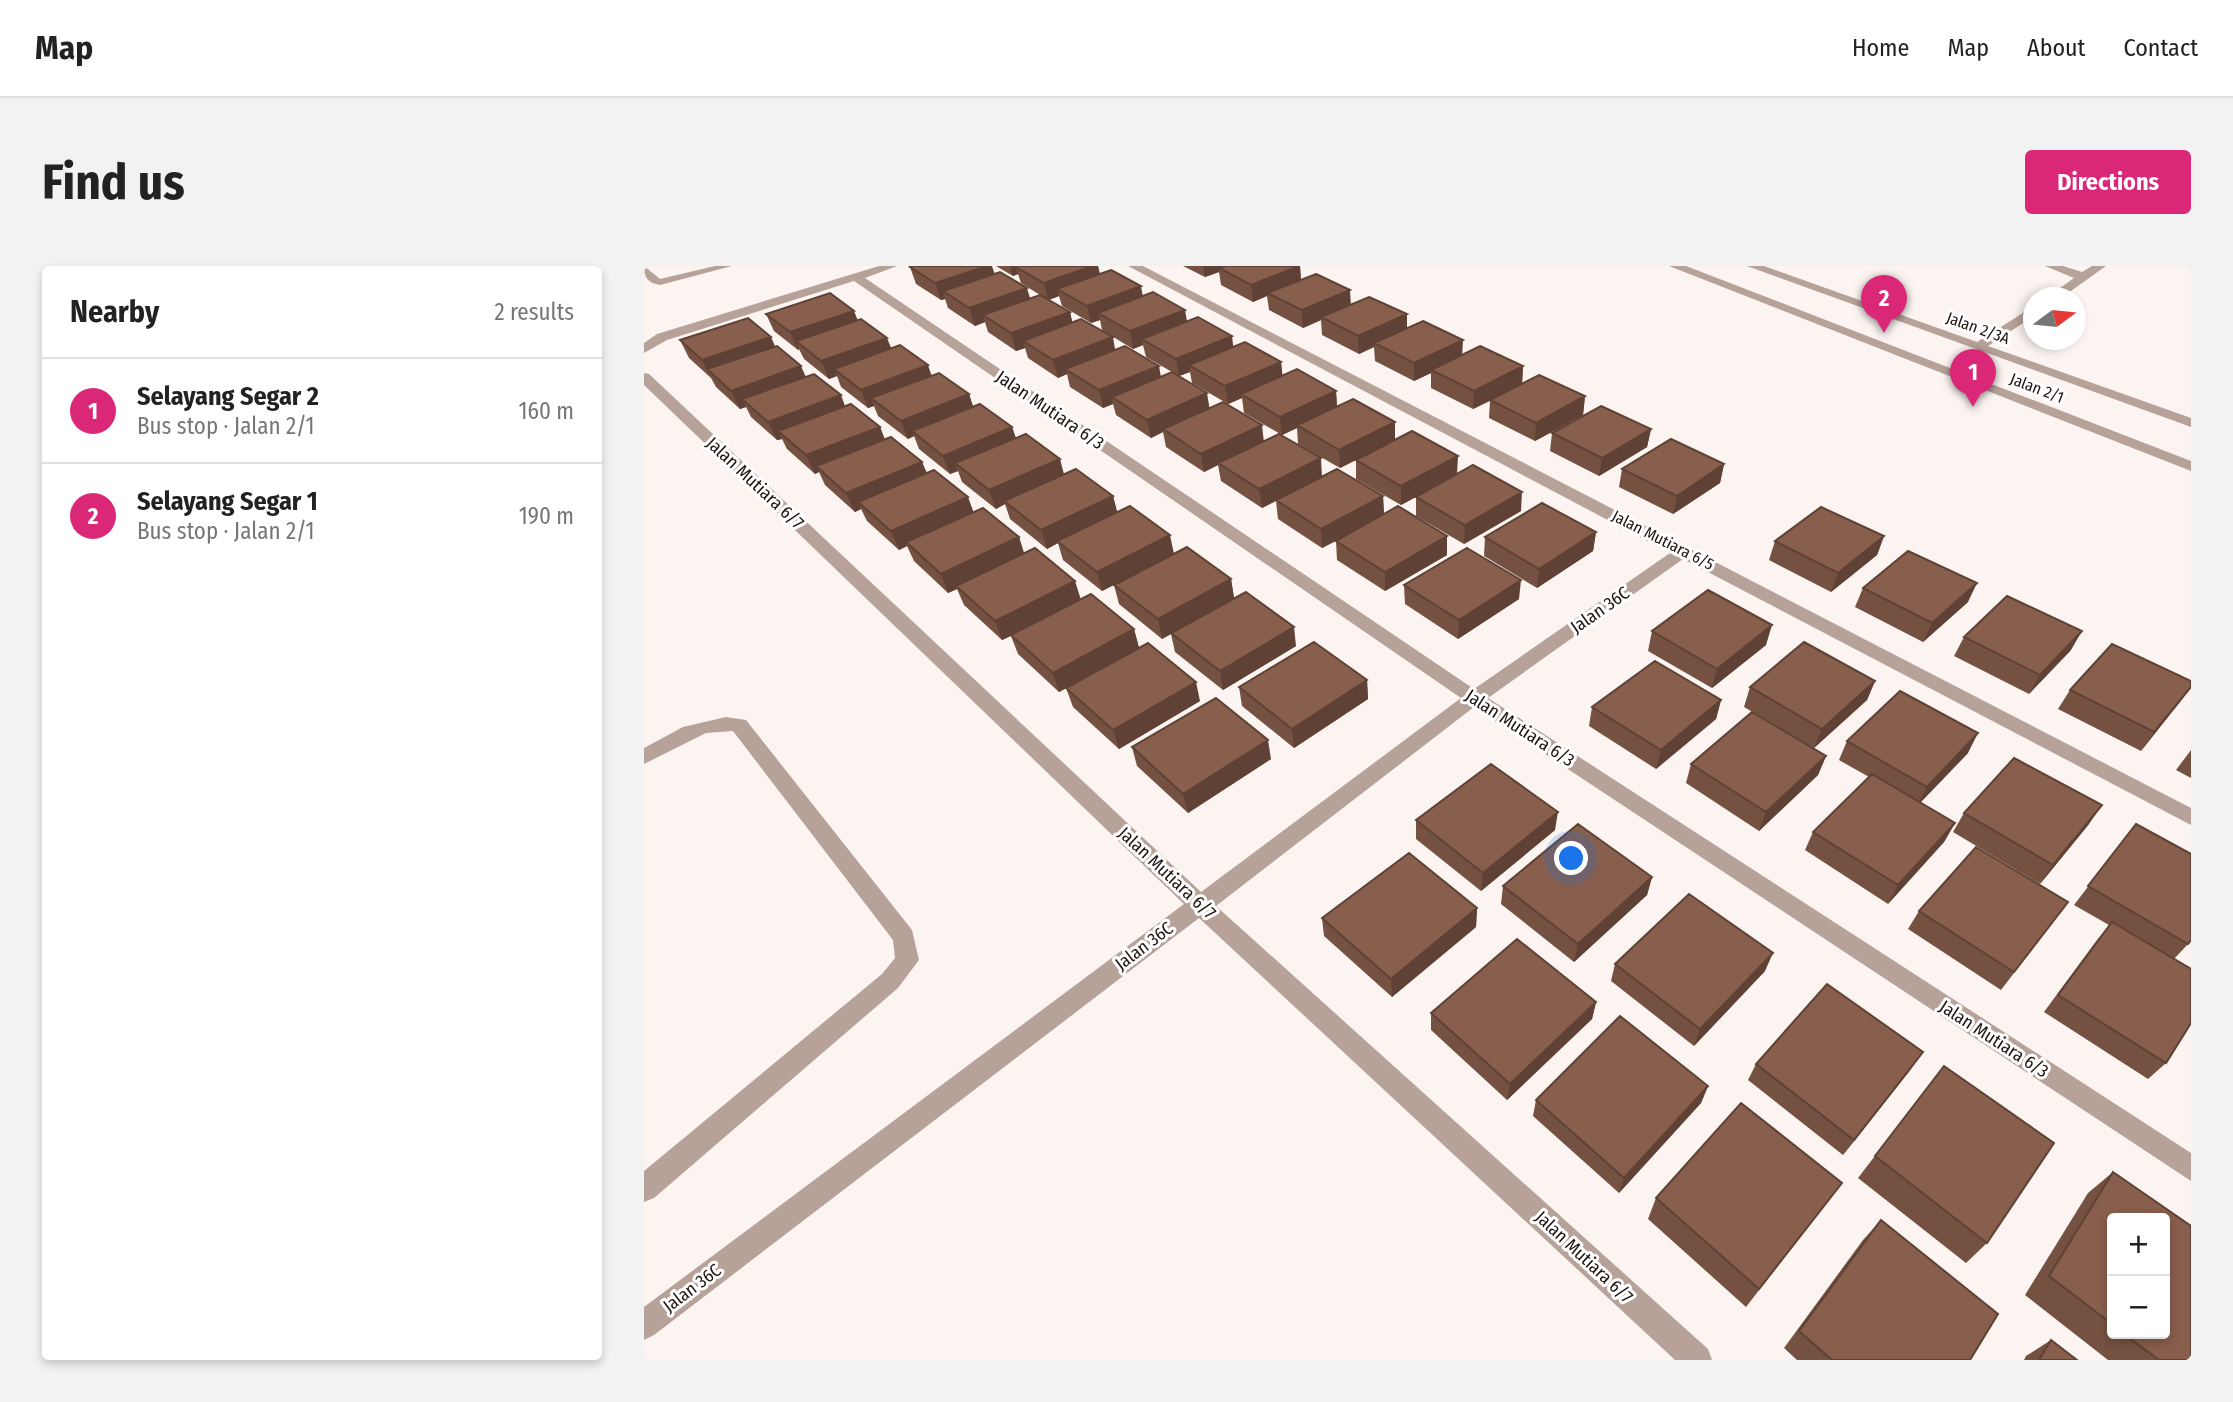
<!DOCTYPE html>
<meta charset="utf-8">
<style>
:root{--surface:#fff;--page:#f2f2f2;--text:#222;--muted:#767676;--line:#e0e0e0;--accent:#db2777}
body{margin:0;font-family:"Fira Sans Condensed",sans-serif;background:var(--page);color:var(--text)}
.controls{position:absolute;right:21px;bottom:21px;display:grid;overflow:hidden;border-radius:7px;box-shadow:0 4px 10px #0003}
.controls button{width:63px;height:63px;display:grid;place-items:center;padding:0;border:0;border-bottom:2px solid var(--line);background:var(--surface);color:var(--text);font:35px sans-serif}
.compass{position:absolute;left:1379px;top:21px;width:63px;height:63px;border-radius:50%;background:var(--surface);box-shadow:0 4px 10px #0003;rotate:75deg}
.you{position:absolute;left:928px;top:593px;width:24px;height:24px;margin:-18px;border:5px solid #fff;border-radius:50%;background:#1a73e8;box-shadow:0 0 0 10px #1a73e833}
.badge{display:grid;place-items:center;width:46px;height:46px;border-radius:50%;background:var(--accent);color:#fff;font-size:23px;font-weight:700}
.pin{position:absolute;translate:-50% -58px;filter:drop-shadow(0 2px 4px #0008)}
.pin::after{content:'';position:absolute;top:37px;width:24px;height:21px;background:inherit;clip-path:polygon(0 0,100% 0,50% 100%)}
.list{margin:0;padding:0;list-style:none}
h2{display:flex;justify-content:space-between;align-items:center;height:91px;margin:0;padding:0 28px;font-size:30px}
h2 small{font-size:23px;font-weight:400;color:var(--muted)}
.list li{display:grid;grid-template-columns:46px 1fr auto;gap:21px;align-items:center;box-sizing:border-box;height:105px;padding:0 28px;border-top:2px solid var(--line)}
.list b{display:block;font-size:26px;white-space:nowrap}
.list p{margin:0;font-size:23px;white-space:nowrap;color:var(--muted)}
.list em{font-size:23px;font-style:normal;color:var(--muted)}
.map{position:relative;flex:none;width:1547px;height:1094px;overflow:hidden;border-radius:7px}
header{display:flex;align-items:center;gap:42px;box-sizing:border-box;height:98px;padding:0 35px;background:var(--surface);border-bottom:2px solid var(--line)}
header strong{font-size:33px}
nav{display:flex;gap:38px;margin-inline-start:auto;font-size:24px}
.intro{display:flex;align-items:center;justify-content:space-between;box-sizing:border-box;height:168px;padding:0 42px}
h1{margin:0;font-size:49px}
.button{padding:18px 32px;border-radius:7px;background:var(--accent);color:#fff;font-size:24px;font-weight:700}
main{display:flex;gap:42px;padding:0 42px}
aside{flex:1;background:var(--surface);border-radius:7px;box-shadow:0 4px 10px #0003}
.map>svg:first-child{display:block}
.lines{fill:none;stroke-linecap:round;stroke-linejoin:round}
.service{fill:#b7a29a;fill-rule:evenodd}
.minor{fill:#b7a29a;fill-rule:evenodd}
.tertiary{fill:#b7a29a;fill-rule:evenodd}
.wall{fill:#755141;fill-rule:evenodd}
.shaded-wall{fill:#5f4235}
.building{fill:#885e4c;stroke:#5f4235;stroke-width:2}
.labels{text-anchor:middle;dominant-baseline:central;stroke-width:6;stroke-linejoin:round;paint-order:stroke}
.far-street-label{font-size:16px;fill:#1f140f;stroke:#fff}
.street-label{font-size:18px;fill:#1f140f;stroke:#fff}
</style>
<header>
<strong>Map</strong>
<nav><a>Home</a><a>Map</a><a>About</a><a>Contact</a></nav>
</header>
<div class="intro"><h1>Find us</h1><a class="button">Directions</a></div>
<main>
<aside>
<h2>Nearby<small>2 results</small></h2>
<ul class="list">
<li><span class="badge">1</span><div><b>Selayang Segar 2</b><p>Bus stop · Jalan 2/1</p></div><em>160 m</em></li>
<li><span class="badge">2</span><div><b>Selayang Segar 1</b><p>Bus stop · Jalan 2/1</p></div><em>190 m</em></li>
</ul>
</aside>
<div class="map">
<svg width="1547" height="1094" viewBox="0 0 1547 1094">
<rect width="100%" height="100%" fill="#fbf4f1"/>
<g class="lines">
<!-- service -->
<path class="service" d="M0,0L16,13L71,0H88L16,19C4,17 0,12 0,0Z"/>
<!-- minor -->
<path class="minor" d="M235,0H253L221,12L830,423L1026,287L484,0H499L1547,542V559L1039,293L844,432L1547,887V915L830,441L572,640L1064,1083L1068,1094H1031L555,652L10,1069L0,1074V1041L540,638L0,119V107L5,108L557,626L817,432L210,15L23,74L0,87V77L13,68Z
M1103,0H1120L1333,76L1390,40V50L1344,80L1547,152V161Z
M1401,0H1419L1438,6L1448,0H1462L1417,32H1402L1430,12Z
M82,451L102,454L268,664L275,694L254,722L10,932L0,936V905L238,708L251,692L249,674L89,465L62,467L0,498V482L39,461Z"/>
<!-- tertiary -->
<path class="tertiary" d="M1025,0H1042L1547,195V205Z"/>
</g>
<!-- wall -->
<path class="wall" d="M352,0H454L456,8L499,30L589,80L637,96L638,110L692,125L693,140L751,156V174L877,245L820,278L772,250V231L757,239L712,213V194L696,202L654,178L653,162L638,169L600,147L598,132L584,138L548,117L546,106L535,110L502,91L499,79L489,83L458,64L456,54L447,57L418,40L415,30L405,34L426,46L428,56L678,211L739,230L740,248L803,289L741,325L693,294L692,275L678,282L634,253L632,235L618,242L577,215L574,199L560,206L522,181L519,166L507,172L472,149L469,138L459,142L426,121L423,108L414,112L384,92L381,82L372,85L344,66L341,56L331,60L304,42L301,33L297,34L272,18L266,1L351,8L386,32L396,29L377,17L374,8L369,10Z
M539,0H656L657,14L707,39L763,48V63L818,89L879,100L878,118L941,130L939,149L891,175L845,152L846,135L829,143L787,122V107L770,115L731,95L730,81L715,88L678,69L677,54L659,62L625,44L623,30L609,36L577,19L575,6L561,11Z
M122,48L214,54L247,82L288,109L325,128L329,141L368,161L372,172L420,208L469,230L473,246L530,288L587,313L590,332L652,380L579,424L531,386L527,368L518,373L475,338L470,319L458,325L419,294L414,277L403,283L366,253L361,238L352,243L318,216L314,205L306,208L275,183L270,170L264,173L234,150L230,140L224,142L197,121L193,110L185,113L160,93L155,83L154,84L130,65Z
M36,74L131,81L162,111L201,140L236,161L241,174L278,196L283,207L329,246L375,271L380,288L436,333L490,363L495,382L415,426L374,388L367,370L358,374L320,339L313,323L304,327L270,295L263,280L255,284L223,255L217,243L211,246L181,219L175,206L171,208L143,183L138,173L133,174L107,151L102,141L96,143L72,121L67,112L45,92Z
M1007,163L1003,181L955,210L906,185L908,167Z
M1080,198L1076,217L1029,248L975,221L978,203Z
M952,266L949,285L893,322L840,290L841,271Z
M1240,270L1233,289L1187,326L1125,294L1131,275Z
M760,319L875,333L814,373L761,338Z
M1219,322L1324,336L1279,376L1211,341Z
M1008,365L1122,379L1068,422L1004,385Z
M1320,371L1427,384L1385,428L1310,390Z
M723,414L724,433L650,482L598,440L595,421Z
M1231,415L1223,434L1170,482L1100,441L1106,421Z
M1547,421L1497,485L1414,443L1426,424Z
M422,422L556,435L475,483L429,441Z
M1077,434L1072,453L1012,503L945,460L948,441Z
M1203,475L1324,487L1276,537L1311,557L1300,576L1244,638L1161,584L1169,566L1225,511L1195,494Z
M488,481L627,493L544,547L493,500Z
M1547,484V512L1532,504Z
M1182,490L1174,509L1115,565L1042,517L1047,498Z
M1320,547L1445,558L1396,618L1309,566Z
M772,554L911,564L837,625L772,573Z
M1492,558L1544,678L1530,693L1522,797L1504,813L1400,746L1453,674L1465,659L1430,639Z
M1008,611L1003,629L930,696L857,638L859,620Z
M1424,636L1357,724L1264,663L1275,645Z
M833,642L832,661L748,731L680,670L678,652Z
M971,698L1121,705L1050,780L967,715Z
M952,736L948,753L863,834L787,764V747Z
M1112,798L1267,803L1199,889L1104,814Z
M1300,800L1343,977L1322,997L1214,912Z
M1064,820L1057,837L975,927L889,850L892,834Z
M1469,906L1546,1094H1464L1381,1029L1444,927ZM1468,952L1521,1068H1468Z
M1012,932L1182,938L1102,1041L1004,953Z
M1237,954L1326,1094H1153L1140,1082L1219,974Z
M1407,1074L1433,1094H1380L1382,1090Z"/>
<!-- shaded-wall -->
<path class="shaded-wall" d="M343,0H348L353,15L299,25L301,33L297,34L291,17Z
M366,0H398L372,1L374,8L369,10Z
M448,0H454L457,15L413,23L415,30L404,34L400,17Z
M559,0H591L575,2V6L561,11Z
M656,0L657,17L623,27V30L609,36L607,19Z
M497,20L500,37L454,47L456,54L447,57L443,40Z
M383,22L388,39L339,49L341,56L331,60L325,42Z
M706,24L707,41L677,51V54L659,62L658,44Z
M541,44L544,61L498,73L499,79L489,83L486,65Z
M210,45L217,62L152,75L155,83L154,84L146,66Z
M426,46L430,63L379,75L381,82L372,85L367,67Z
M763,48V66L730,77V81L715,88L714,70Z
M588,70L590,87L545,99L546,106L535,110L532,93Z
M127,71L135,89L63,103L67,112L58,94Z
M469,71L472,89L421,103L423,108L414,112L409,94Z
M243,72L250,89L190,103L193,110L185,113L177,95Z
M819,74L818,92L787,104V107L770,115V97Z
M637,96L639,113L597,128L598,132L584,138L581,120Z
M284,99L290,117L227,132L230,140L224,142L217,124Z
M157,100L165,118L98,133L102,141L96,143L87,125Z
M515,100L518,117L468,131L469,138L459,142L455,124Z
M879,100L878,118L829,143L830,125Z
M692,125L693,143L653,159V162L638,169L636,151Z
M563,127L566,145L519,163V166L507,172L503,154Z
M325,128L331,146L268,165L270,170L264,173L257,155Z
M197,129L204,148L134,165L138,173L133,174L124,156Z
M941,130L939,149L891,175L892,157Z
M751,156V174L696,202L695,184Z
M618,159L620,177L574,197V199L560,206L557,188Z
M236,161L243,179L172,200L175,206L171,208L162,189Z
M368,161L374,179L311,197L314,205L306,208L299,190Z
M1007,163L1003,181L955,210L958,192Z
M814,190L813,208L757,239V220Z
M677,192L678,211L618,242L615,223Z
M416,193L421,212L360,235L361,238L352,243L345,224Z
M278,196L285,215L214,236L217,243L211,246L202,227Z
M1080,198L1076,217L1029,248L1033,230Z
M878,226L877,245L820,278L821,259Z
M469,230L474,249L413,275L414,277L403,283L397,264Z
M739,230L740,248L678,282L677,263Z
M324,231L331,250L262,276L263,280L255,284L247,265Z
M952,266L949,285L893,322L895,303Z
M526,269L530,288L458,325L453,306Z
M803,270V289L741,325V306Z
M1240,270L1233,289L1187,326L1194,307Z
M375,271L381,290L312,320L313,323L304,327L297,308Z
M587,313L590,332L518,373L514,353Z
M877,314L875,333L814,373L815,354Z
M431,315L437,334L358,374L351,355Z
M1333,317L1324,336L1279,376L1288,357Z
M1128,359L1122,379L1068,422L1073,403Z
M650,361L652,380L579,424L576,405Z
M490,363L495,382L415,426L409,407Z
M1438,365L1427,384L1385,428L1396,409Z
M723,414L724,433L650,482L648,463Z
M1231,415L1223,434L1170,482L1178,463Z
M552,416L556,435L475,483L469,464Z
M1547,421L1536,436L1497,485L1510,466Z
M1077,434L1072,453L1012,503L1017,484Z
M1334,467L1324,487L1273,540L1283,521Z
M624,474L627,493L544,547L539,528Z
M1182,490L1174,509L1115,565L1122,546Z
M1458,539L1445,558L1396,618L1409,599Z
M914,546L911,564L837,625L839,607Z
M1311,557L1300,576L1244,638L1254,619Z
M1008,611L1003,629L930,696L934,678Z
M833,642L832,661L748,731L747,713Z
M1129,687L1121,705L1050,780L1056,763Z
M952,736L948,753L863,834L866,818Z
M1279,786L1267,803L1199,889L1210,874Z
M1064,820L1057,837L975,927L980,912Z"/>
<!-- building -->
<path class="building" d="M269,0H343L291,17L266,1Z
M374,0H448L400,17L372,1Z
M581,0H655L607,19L575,2Z
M467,4L497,20L443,40L413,23Z
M356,6L383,22L325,42L299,25Z
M672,8L706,24L658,44L623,27Z
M509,26L541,44L486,65L454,47Z
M186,27L210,45L146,66L122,48Z
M396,29L426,46L367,67L339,49Z
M725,31L763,48L714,70L677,51Z
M554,51L588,70L532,93L498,73Z
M104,52L127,71L58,94L36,74Z
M217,53L243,72L177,95L152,75Z
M437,53L469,71L409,94L379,75Z
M779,55L819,74L770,97L730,77Z
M601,76L637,96L581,120L545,99Z
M256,79L284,99L217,124L190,103Z
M133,80L157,100L87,125L63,103Z
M481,80L515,100L455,124L421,103Z
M836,80L879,100L830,125L787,104Z
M653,103L692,125L636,151L597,128Z
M528,106L563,127L503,154L468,131Z
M295,107L325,128L257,155L227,132Z
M170,108L197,129L124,156L98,133Z
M895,109L941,130L892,157L846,134Z
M709,133L751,156L695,184L653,159Z
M579,136L618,159L557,188L519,163Z
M207,138L236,161L162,189L134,165Z
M336,138L368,161L299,190L268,165Z
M957,140L1007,163L958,192L908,167Z
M768,165L814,190L757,220L712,194Z
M382,168L416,193L345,224L311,197Z
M635,168L677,192L615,223L574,197Z
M247,171L278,196L202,227L172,200Z
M1027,173L1080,198L1033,230L978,203Z
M829,199L878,226L821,259L772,231Z
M432,203L469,230L397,264L360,235Z
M693,203L739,230L677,263L632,234Z
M290,204L324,231L247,265L214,236Z
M898,237L952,266L895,303L841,271Z
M486,240L526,269L453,306L413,275Z
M754,240L803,270L741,306L692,275Z
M1177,241L1240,270L1194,307L1131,275Z
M339,242L375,271L297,308L262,276Z
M543,281L587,313L514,353L470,319Z
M391,282L431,315L351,355L312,320Z
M823,282L877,314L815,354L760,319Z
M1264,285L1333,317L1288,357L1219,322Z
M1064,324L1128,359L1073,403L1008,365Z
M602,326L650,361L576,405L527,367Z
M447,328L490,363L409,407L367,369Z
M1363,330L1438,365L1396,409L1320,371Z
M670,376L723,414L648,463L595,421Z
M1160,376L1231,415L1178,463L1106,421Z
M504,377L552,416L469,464L422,422Z
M1468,378L1547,415V421L1510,466L1426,424Z
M1011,395L1077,434L1017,484L948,441Z
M1256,425L1334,467L1283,521L1203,475Z
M572,432L624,474L539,528L488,481Z
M1108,446L1182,490L1122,546L1047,498Z
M1370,492L1458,539L1409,599L1320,547Z
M847,498L914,546L839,607L772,554Z
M1228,508L1311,557L1254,619L1169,566Z
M934,558L1008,611L934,678L859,620Z
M1492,558L1547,588V674L1544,678L1444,620Z
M1332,581L1424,636L1370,706L1275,645Z
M765,587L833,642L747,713L678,652Z
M1045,628L1129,687L1056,763L971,698Z
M1468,656L1547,703V757L1522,797L1414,729Z
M873,673L952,736L866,818L787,747Z
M1183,718L1279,786L1210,874L1112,798Z
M976,750L1064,820L980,912L892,834Z
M1300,800L1410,877L1343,977L1231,890Z
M1097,837L1198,917L1115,1023L1012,932Z
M1469,906L1547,960V1092L1546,1094H1515L1480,1068H1521V952H1468V1058L1405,1010Z
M1237,954L1354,1048L1326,1094H1188L1155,1065Z
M1407,1074L1433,1094H1395Z"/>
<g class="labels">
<!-- far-street labels -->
<g class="far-street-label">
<text transform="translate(1334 62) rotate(20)">Jalan 2/3A</text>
<text transform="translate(1393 122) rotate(21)">Jalan 2/1</text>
<text transform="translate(1019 274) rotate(27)">Jalan Mutiara 6/5</text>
</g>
<!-- street labels -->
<g class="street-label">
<text transform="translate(406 144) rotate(34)">Jalan Mutiara 6/3</text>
<text transform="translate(111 217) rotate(43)">Jalan Mutiara 6/7</text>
<text transform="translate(956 344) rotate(-35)">Jalan 36C</text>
<text transform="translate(876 462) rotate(33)">Jalan Mutiara 6/3</text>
<text transform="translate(523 607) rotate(43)">Jalan Mutiara 6/7</text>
<text transform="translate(500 680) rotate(-37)">Jalan 36C</text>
<text transform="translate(1350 773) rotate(33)">Jalan Mutiara 6/3</text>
<text transform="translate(940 991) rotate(43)">Jalan Mutiara 6/7</text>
<text transform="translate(48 1022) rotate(-37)">Jalan 36C</text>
</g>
</g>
</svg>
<div class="controls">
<button>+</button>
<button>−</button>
</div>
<svg class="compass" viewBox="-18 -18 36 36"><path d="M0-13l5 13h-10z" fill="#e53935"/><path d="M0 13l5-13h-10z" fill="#767676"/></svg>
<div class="you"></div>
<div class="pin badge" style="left:1329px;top:141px">1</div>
<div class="pin badge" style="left:1240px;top:67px">2</div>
</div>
</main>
